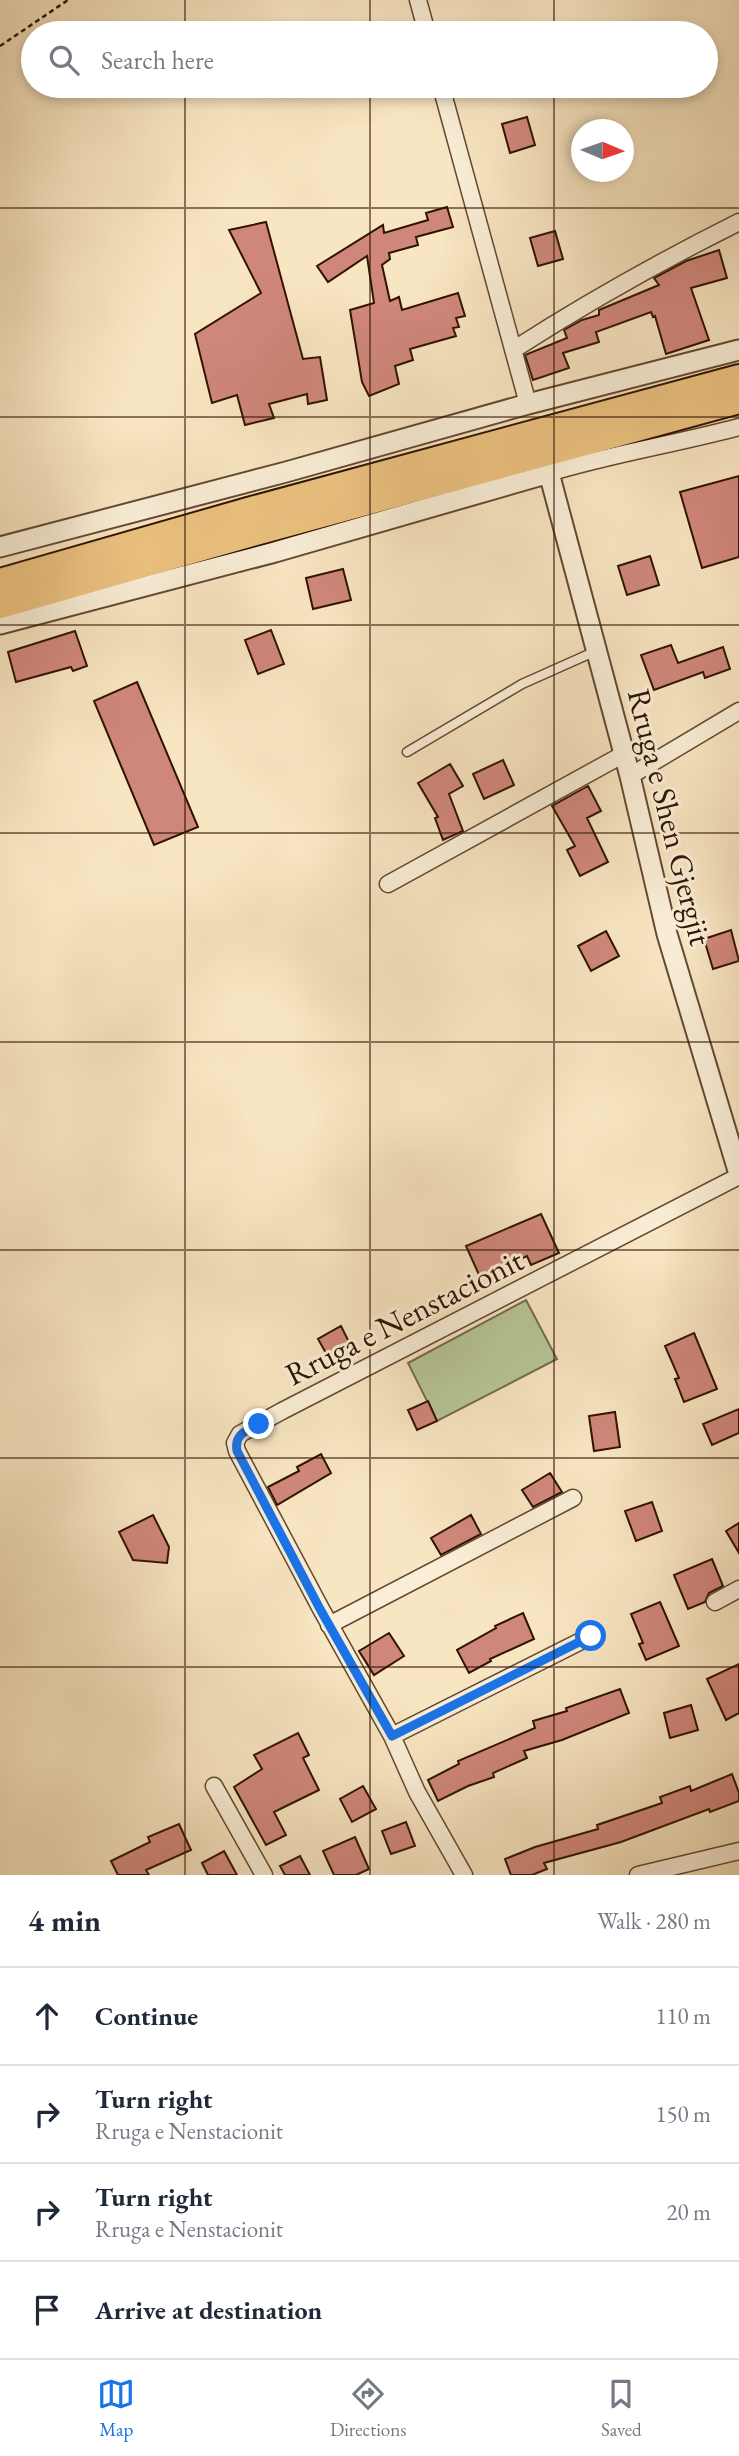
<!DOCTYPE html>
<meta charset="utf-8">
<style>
:root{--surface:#fff;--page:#f6f6f7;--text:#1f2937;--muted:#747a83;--line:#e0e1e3;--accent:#1a73e8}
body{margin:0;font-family:"EB Garamond",serif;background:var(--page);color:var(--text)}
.compass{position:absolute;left:571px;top:119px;width:63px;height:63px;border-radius:50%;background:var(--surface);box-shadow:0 4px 10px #0003;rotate:92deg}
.stop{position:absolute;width:21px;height:21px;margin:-16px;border:5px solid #1a73e8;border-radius:50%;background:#fff}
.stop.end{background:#1a73e8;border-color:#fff;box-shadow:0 2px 7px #0008}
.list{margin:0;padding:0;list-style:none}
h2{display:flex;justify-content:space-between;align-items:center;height:91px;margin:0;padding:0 28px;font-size:30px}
h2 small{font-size:23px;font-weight:400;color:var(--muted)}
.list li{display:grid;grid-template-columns:46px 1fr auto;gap:21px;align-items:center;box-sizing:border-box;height:98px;padding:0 28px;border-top:2px solid var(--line)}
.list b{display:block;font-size:26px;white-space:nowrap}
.list p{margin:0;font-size:23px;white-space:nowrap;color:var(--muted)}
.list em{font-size:23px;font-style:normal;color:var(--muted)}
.icon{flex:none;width:38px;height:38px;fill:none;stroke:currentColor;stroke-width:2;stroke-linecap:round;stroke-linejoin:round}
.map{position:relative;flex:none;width:739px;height:1875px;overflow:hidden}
.search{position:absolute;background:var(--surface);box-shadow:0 4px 10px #0003;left:21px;right:21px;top:21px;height:77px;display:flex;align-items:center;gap:18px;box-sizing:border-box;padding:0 24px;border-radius:38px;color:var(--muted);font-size:26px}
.sheet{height:483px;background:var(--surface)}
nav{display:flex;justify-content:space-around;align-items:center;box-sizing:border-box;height:98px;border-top:2px solid var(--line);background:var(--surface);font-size:19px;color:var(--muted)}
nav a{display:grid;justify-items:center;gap:4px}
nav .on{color:var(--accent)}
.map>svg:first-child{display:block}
.green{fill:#b7c697;stroke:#746c4c;stroke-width:2}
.building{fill:#d0877b;stroke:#301300;stroke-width:2}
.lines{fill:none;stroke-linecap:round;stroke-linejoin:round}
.service-casing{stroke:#624830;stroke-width:11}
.minor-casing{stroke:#624830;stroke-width:19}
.tertiary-casing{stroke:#624830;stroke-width:23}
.trunk-casing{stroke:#301300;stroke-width:30}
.path{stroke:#301300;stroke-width:2.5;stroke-dasharray:5 3.5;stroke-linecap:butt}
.service{stroke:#faeed7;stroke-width:8}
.minor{stroke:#faeed7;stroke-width:16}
.tertiary{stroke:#faeed7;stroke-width:19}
.trunk{stroke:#ecc280;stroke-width:26}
.route{stroke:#1a73e8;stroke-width:9}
.grid{fill:none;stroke:#301300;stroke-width:2;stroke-opacity:0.55}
.labels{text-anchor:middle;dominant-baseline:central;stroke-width:6;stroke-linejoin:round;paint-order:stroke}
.street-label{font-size:32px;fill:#301300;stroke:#faeed7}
</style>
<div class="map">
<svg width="739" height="1875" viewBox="0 0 739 1875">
<rect width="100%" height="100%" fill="#f8e5c1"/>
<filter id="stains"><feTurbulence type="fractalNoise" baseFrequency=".00286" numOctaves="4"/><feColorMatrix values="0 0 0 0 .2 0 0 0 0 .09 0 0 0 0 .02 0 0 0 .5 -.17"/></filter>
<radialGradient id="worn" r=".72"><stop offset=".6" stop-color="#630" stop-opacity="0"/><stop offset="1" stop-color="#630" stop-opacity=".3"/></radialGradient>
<!-- green -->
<path class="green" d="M526,1300L557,1359L437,1421L408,1363Z"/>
<!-- building -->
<path class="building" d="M527,117L535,145L510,153L502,124Z
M447,207L453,227L416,237L418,245L389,253L390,259L382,265L390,301L399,297L402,310L458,293L465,316L456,318L459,327L453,328L456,336L410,349L413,360L395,366L399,384L369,396L362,382L350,310L374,303L367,256L328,282L317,266L383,225L384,233L428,220L426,213Z
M266,222L303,359L320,357L327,400L308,404L307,394L269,404L274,418L245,425L237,395L212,403L195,334L261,293L229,230Z
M555,231L563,259L538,266L530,238Z
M719,250L727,278L691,288L709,340L666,354L655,316L653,317L651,312L596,332L599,342L563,353L569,368L533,380L525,355L567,338L564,330L582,320L599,315V310L659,285L654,278L686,261Z
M739,476V557L702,568L680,492Z
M650,556L659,585L627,595L618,566Z
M343,569L351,600L313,609L306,578Z
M271,630L284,664L258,674L245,640Z
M75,631L87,666L73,671L71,667L16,682L8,652Z
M671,645L678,663L723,647L730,669L705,678L703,672L654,690L641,655Z
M137,682L198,827L154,845L94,701Z
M503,760L514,785L484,799L473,774Z
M450,764L463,786L449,794L463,831L443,840L435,818L438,817L418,783Z
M588,786L601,811L587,818L608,862L580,876L567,850L575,846L552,806Z
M731,930L739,961L713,969L704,939Z
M606,931L619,956L591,971L578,946Z
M541,1214L559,1253L531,1265L527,1256L480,1277L466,1246Z
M341,1326L353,1350L331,1362L318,1339Z
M694,1333L717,1389L684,1402L675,1379L679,1378L665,1346Z
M428,1401L437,1421L417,1430L408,1410Z
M739,1409V1433L712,1445L703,1424Z
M615,1412L620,1447L594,1451L589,1416Z
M321,1454L331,1473L277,1505L268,1487L299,1471L297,1467Z
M550,1473L562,1492L533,1507L522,1490Z
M652,1502L662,1531L636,1541L625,1511Z
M153,1515L169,1547L167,1563L133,1560L119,1532Z
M471,1515L481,1534L441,1555L431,1538Z
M739,1523V1553L726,1531Z
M712,1559L723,1586L709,1593L705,1602L688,1609L674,1575Z
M660,1602L679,1646L646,1660L639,1644L643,1643L631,1614Z
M523,1613L534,1639L490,1659L491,1661L469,1673L457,1650L496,1628L495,1626Z
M389,1633L404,1656L374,1675L359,1651Z
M739,1664V1713L726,1720L707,1679Z
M620,1689L629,1713L562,1740L524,1751L527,1758L493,1773L494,1777L468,1786L438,1801L428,1780L459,1764L458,1761L535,1728L533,1721L567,1711L566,1708Z
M691,1705L698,1730L670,1738L664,1713Z
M298,1733L309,1755L303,1758L319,1790L274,1812L286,1835L266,1845L234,1787L262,1769L254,1755Z
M732,1774L739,1793V1801L710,1812L709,1809L621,1842L544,1863L547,1869L532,1875H511L505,1859L535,1847L598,1829L597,1825L662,1803L660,1797L690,1786L691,1791Z
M363,1786L376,1809L352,1822L340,1799Z
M406,1822L415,1846L391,1854L382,1831Z
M179,1824L191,1850L146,1870L149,1875H118L111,1861L150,1842L148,1837Z
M355,1837L369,1869L356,1875H334L323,1851Z
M224,1851L237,1875H208L202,1863Z
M300,1856L310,1875H285L280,1866Z"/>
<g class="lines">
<!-- service casing -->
<g class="service-casing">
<path id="service" d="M407,752L522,684L596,651"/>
</g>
<!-- minor casing -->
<g class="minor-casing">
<path id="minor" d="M418,0L427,33
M441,86L528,404
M513,350C586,303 661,261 739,222
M549,473C611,454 676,444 739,427
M630,776L739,711
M388,884L624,754
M715,1602L739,1589
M329,1625L573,1498
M392,1736L591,1636
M214,1786L264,1875
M464,1875L417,1792L392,1736L321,1609L237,1451L235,1443L240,1434L282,1411L739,1176
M638,1875L739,1851"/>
</g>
<!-- tertiary casing -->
<g class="tertiary-casing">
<path id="tertiary" d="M0,547L286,472L528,404L739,350
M0,624L275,552L549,473L630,776L667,934L739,1174"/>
</g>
<!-- trunk casing -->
<g class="trunk-casing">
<path id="trunk" d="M0,582L248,511L739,378
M0,605L252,533L739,400"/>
</g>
<!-- path -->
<path class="path" d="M0,46L68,0"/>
<!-- service -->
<use href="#service" class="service"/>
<!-- minor -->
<use href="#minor" class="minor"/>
<!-- tertiary -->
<use href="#tertiary" class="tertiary"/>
<!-- trunk -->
<use href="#trunk" class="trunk"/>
</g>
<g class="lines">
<!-- route -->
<path class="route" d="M259,1424C246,1431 234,1434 237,1451L320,1609L392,1736L591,1636"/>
</g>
<!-- grid -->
<path class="grid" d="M185,0V33M370,0V33M554,0V33M185,86V1875M370,86V1875M554,86V1875M0,208H739M0,417H739M0,625H739M0,833H739M0,1042H739M0,1250H739M0,1458H739M0,1667H739"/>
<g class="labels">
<!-- street labels -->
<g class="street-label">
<text transform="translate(670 817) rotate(76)">Rruga e Shen Gjergjit</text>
<text transform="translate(404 1317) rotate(-27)">Rruga e Nenstacionit</text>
</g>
</g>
<rect width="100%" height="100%" filter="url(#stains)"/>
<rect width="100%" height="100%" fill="url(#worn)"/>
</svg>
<svg class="compass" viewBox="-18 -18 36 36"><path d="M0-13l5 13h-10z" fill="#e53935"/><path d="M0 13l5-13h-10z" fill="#747a83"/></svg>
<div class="stop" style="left:591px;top:1636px"></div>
<div class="stop end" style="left:259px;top:1424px"></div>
<div class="search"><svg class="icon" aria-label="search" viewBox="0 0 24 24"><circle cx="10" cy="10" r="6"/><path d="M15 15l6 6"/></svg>Search here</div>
</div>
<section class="sheet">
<h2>4 min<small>Walk · 280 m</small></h2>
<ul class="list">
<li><svg class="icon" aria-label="ahead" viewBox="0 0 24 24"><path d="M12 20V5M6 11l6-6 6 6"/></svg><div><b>Continue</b></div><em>110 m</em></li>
<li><svg class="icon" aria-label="right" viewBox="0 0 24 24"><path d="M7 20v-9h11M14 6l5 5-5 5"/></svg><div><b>Turn right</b><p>Rruga e Nenstacionit</p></div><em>150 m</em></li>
<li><svg class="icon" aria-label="right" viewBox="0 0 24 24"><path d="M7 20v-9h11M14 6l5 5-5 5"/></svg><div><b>Turn right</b><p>Rruga e Nenstacionit</p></div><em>20 m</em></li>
<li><svg class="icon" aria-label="arrive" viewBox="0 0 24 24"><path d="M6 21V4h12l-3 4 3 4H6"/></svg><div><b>Arrive at destination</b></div></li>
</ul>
</section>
<nav>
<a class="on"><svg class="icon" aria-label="map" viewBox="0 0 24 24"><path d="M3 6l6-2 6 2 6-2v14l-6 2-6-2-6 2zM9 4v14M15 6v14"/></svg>Map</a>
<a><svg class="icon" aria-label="directions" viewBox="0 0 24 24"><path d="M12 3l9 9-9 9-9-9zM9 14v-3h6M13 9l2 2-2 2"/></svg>Directions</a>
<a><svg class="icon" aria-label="saved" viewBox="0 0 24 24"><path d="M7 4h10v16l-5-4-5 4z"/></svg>Saved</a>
</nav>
